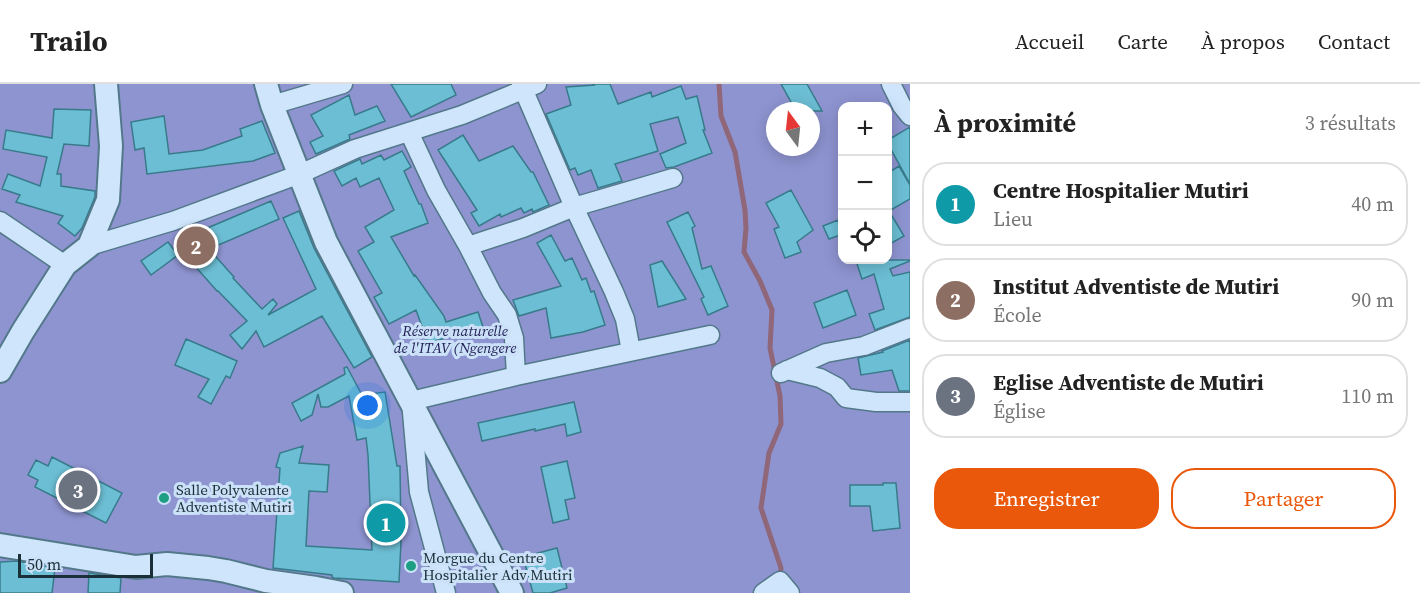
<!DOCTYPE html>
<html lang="fr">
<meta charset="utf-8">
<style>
:root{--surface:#fff;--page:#f6f6f6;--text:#222;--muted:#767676;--line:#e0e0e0;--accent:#ea580c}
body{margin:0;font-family:"Source Serif 4",serif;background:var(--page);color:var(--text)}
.controls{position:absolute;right:18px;top:18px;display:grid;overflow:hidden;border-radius:12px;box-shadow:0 3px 15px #0003}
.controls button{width:54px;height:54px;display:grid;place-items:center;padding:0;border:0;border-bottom:2px solid var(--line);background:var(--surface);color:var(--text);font:30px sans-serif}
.compass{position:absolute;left:766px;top:18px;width:54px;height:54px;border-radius:50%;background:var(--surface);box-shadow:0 3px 15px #0003;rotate:345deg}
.scale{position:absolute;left:18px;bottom:15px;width:135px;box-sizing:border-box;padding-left:6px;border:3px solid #1a2f37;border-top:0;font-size:16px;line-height:21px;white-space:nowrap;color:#1a2f37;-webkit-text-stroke:4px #cbe1f8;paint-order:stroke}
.you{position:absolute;left:368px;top:322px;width:21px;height:21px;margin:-15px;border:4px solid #fff;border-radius:50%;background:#1a73e8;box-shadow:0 0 0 9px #1a73e833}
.badge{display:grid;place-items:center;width:39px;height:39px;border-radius:50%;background:var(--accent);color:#fff;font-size:20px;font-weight:700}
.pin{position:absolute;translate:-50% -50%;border:3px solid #fff;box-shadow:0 2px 6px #0006}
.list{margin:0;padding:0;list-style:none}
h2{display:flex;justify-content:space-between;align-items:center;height:78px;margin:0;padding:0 24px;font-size:26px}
h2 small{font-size:20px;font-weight:400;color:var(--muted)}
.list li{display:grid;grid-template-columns:39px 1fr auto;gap:18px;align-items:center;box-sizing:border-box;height:84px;margin:0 12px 12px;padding:0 12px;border:2px solid var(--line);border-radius:24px}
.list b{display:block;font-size:22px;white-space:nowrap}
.list p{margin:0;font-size:20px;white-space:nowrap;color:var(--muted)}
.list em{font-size:20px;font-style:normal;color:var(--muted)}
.actions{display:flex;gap:12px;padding:18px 24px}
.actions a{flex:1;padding:14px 0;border:2px solid var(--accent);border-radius:24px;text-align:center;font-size:21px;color:var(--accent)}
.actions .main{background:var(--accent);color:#fff}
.icon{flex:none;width:33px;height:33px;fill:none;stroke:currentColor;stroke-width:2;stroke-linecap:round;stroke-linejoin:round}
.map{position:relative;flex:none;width:910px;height:509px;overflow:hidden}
header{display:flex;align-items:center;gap:36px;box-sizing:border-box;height:84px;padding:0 30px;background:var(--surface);border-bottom:2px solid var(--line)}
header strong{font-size:28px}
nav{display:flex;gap:33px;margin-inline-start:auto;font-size:21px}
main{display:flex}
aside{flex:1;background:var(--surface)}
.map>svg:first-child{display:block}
.green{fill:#8e94d0;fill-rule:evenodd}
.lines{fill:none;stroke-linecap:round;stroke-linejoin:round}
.stream{stroke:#906679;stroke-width:5}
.building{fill:#6cbed4;stroke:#377b8b;stroke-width:1.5}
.minor-casing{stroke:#53788a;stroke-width:21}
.tertiary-casing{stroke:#53788a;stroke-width:26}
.minor{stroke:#cee5fc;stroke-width:18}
.tertiary{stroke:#cee5fc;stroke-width:22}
.poi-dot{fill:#1e9e83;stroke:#cbe1f8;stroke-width:2}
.labels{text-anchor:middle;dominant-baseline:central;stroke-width:6;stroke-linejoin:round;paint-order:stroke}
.park-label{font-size:15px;font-style:italic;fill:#211e56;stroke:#cbe1f8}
.poi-label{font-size:15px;fill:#1a2f37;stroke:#cbe1f8;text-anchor:start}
</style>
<header>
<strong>Trailo</strong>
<nav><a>Accueil</a><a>Carte</a><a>À propos</a><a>Contact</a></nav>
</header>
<main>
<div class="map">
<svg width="910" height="509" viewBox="0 0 910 509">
<rect width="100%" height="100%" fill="#bad6f2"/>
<!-- green -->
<path class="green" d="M0,0H910V509H0ZM842,22H888V176H842ZM775,27H811V63H775Z"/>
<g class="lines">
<!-- stream -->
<path class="stream" d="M719,0L721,32L735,68L745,126L746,144L744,168L760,197L772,226L770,264L780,312L781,340L769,369L761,424L781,484L780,494"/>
</g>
<!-- building -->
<path class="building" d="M391,0H451L456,11L411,33Z
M593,0H610L618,20L651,8L652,13L681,2L686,15L697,12L705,46H703L712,69L674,83L666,84L660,70L686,59L678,33L650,40L658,67L615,80L622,97L598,104L591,86L578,91L575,84L570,86L546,30L571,21L566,3L594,1Z
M781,0H807L822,27H796Z
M349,11L355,31L377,22L385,37L349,51L350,55L316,70L310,58L323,52L311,31Z
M54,25L91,26L89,62L64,60L57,90H61V102L95,107V113L82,144L75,152L58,139L63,132L16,118L20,111L2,105L8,90L40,102L47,73L3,65L6,46L52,54Z
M164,32L169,70L203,66L242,52L240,45L262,37L275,69L253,77L147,90L144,64L135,66L131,38Z
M910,43V100L888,60V56Z
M463,51L479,77L513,62L531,88H533L549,121L533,128L532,125L524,129L521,124L501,133L500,130L479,142L471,129L477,126L438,66Z
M402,67L411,83L404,87L419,120H421L428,139L391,153L414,192L415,191L444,232L446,238L478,228L483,243L463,249L461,245L459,250L428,259L416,226L389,240L374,213L382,209L358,167L374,158L365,143L394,126L379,94L360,103L356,94L342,102L334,87L360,75L362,80L381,71L384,76Z
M899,82L910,101V115L889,127L904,152L888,161V89Z
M791,106L813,146L797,158L801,168L785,174L774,145L779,143L766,119Z
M271,117L279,135L209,165L234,193L233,194L262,225L273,215L277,220L268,231L316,205L283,134L299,127L314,164L372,273L354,284L322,232L264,263L256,247L242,265L230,251L247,237L218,207H217L179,164L198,148Z
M688,128L695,142L692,144L702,185L711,182L728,222L708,231L701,215L704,213L667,138Z
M838,136L843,150L829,155L823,142Z
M551,151L565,177L572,174L582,196L586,194L591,208L594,207L605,241L583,248L551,254L546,224L519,232L513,216L561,202L537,159Z
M168,158L178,171L151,191L141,177Z
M867,176H910V177L890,185L893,192L910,188V233L875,246L869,230L884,225L874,190L862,195L857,180Z
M662,177L686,215L658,223L650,181Z
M847,206L856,231L823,244L814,219Z
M186,255L237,277L230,294L226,292L211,320L198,313L209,295L175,281Z
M910,256V307H899L892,286L861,291L858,274L883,268L882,267Z
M347,283L362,311L385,308L397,382H400L401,458L399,498L334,494L332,493V491L273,484L280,384L276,383L280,369L303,362L299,379L329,381L327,408L309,407L306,462L372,466L368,371L366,354L357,356L349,312L328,323H321L318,310L312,331L301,337L292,319L345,290L344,284Z
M574,318L581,348L567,352L565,340L535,347V345L482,357L478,339Z
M52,373L122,409L106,439L35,403L38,396L28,391L36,376L48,382Z
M567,377L575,414L565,416L569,435L553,439L541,383Z
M883,399H896L900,444L873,447L870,422H850V401H883Z
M557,464L567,504L550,509H533L523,473Z
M0,478L17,477L55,484L52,509H0Z
M89,489L121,494L120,509H88Z"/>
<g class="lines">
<!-- minor casing -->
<g class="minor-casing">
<path id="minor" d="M521,0L574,123L614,208L625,235L631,267
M891,0L902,22L910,32
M272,21L343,0
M409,48L436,106L468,162
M0,137L65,181
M89,162L173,137L300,90L355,65L462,31L537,0
M787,286L820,294L837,303L846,314L876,318H910
M781,289L826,269L864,262L910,244
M516,292L514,254L507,231L492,209L468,162L523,144L574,123L673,94
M446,509L419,408L411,317L516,292L710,251
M763,509L780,497L790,509"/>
</g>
<!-- tertiary casing -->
<g class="tertiary-casing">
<path id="tertiary" d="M266,0L272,21L326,158L512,509
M0,287L23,247L65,181L89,162L108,116L111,62L106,0
M0,461L136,483L167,480L208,484L226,487L266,497L316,504L342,509"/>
</g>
<!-- minor -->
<use href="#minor" class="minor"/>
<!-- tertiary -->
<use href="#tertiary" class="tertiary"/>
</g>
<!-- markers -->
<g class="poi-dot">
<circle cx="164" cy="414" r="6"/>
<circle cx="411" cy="482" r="6"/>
</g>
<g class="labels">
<!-- park labels -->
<g class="park-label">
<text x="455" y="246">Réserve naturelle<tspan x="455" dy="17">de l'ITAV (Ngengere</tspan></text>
</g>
<!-- poi labels -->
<g class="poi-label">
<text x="176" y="405">Salle Polyvalente<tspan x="176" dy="17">Adventiste Mutiri</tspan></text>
<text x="423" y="473">Morgue du Centre<tspan x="423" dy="17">Hospitalier Adv Mutiri</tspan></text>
</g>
</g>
</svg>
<div class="controls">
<button>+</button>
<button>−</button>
<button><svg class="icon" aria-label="locate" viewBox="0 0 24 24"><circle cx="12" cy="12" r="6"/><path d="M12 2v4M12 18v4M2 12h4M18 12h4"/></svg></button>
</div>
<svg class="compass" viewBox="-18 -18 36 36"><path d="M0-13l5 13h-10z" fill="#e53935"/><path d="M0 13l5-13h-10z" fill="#767676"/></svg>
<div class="scale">50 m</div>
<div class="you"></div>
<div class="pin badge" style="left:386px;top:439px;background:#0f9aa8">1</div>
<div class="pin badge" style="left:196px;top:162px;background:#8d6e63">2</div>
<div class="pin badge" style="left:78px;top:406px;background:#6b7280">3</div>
</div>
<aside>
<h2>À proximité<small>3 résultats</small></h2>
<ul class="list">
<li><span class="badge" style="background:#0f9aa8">1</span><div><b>Centre Hospitalier Mutiri</b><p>Lieu</p></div><em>40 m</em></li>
<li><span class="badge" style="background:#8d6e63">2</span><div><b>Institut Adventiste de Mutiri</b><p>École</p></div><em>90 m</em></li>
<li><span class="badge" style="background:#6b7280">3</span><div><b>Eglise Adventiste de Mutiri</b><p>Église</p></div><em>110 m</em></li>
</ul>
<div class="actions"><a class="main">Enregistrer</a><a>Partager</a></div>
</aside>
</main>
